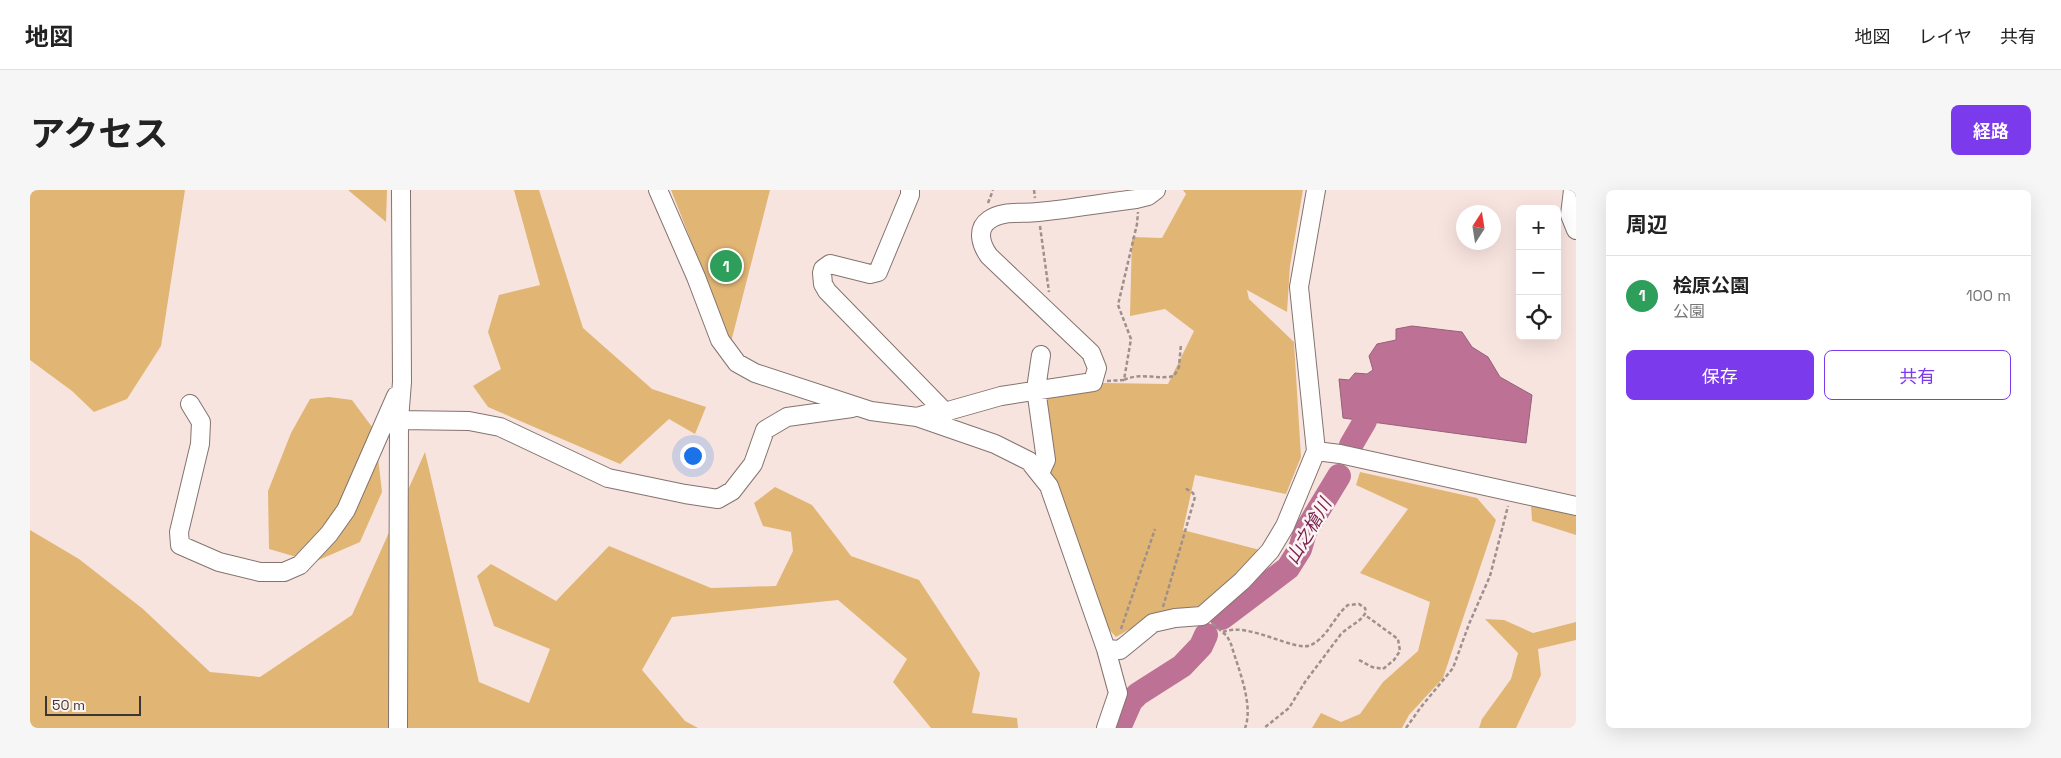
<!DOCTYPE html>
<html lang="ja">
<meta charset="utf-8">
<style>
:root{--surface:#fff;--page:#f6f6f6;--text:#222;--muted:#767676;--line:#e0e0e0;--accent:#7c3aed}
body{margin:0;font-family:"Space Grotesk","Noto Sans JP",sans-serif;background:var(--page);color:var(--text)}
.controls{position:absolute;right:15px;top:15px;display:grid;overflow:hidden;border-radius:8px;box-shadow:0 5px 20px #0002}
.controls button{width:45px;height:45px;display:grid;place-items:center;padding:0;border:0;border-bottom:1px solid var(--line);background:var(--surface);color:var(--text);font:25px sans-serif}
.compass{position:absolute;left:1426px;top:15px;width:45px;height:45px;border-radius:50%;background:var(--surface);box-shadow:0 5px 20px #0002;rotate:12deg}
.scale{position:absolute;left:15px;bottom:12px;width:96px;box-sizing:border-box;padding-left:5px;border:2px solid #3d3534;border-top:0;font-size:14px;line-height:18px;white-space:nowrap;color:#3d3534;-webkit-text-stroke:4px #fcf4f2;paint-order:stroke}
.you{position:absolute;left:662px;top:265px;width:18px;height:18px;margin:-12px;border:4px solid #fff;border-radius:50%;background:#1a73e8;box-shadow:0 0 0 8px #1a73e833}
.badge{display:grid;place-items:center;width:32px;height:32px;border-radius:50%;background:var(--accent);color:#fff;font-size:16px;font-weight:700}
.pin{position:absolute;translate:-50% -50%;border:2px solid #fff;box-shadow:0 1px 5px #0006}
.list{margin:0;padding:0;list-style:none}
h2{display:flex;justify-content:space-between;align-items:center;height:65px;margin:0;padding:0 20px;font-size:21px}
h2 small{font-size:16px;font-weight:400;color:var(--muted)}
.list li{display:grid;grid-template-columns:32px 1fr auto;gap:15px;align-items:center;box-sizing:border-box;height:80px;padding:0 20px;border-top:1px solid var(--line)}
.list b{display:block;font-size:19px;white-space:nowrap}
.list p{margin:0;font-size:16px;white-space:nowrap;color:var(--muted)}
.list em{font-size:16px;font-style:normal;color:var(--muted)}
.actions{display:flex;gap:10px;padding:15px 20px}
.actions a{flex:1;padding:11px 0;border:1px solid var(--accent);border-radius:8px;text-align:center;font-size:18px;color:var(--accent)}
.actions .main{background:var(--accent);color:#fff}
.icon{flex:none;width:28px;height:28px;fill:none;stroke:currentColor;stroke-width:2;stroke-linecap:round;stroke-linejoin:round}
.map{position:relative;flex:none;width:1546px;height:538px;overflow:hidden;border-radius:8px}
header{display:flex;align-items:center;gap:30px;box-sizing:border-box;height:70px;padding:0 25px;background:var(--surface);border-bottom:1px solid var(--line)}
header strong{font-size:24px}
nav{display:flex;gap:28px;margin-inline-start:auto;font-size:18px}
.intro{display:flex;align-items:center;justify-content:space-between;box-sizing:border-box;height:120px;padding:0 30px}
h1{margin:0;font-size:35px}
.button{padding:12px 22px;border-radius:8px;background:var(--accent);color:#fff;font-size:18px;font-weight:700}
main{display:flex;gap:30px;padding:0 30px}
aside{flex:1;background:var(--surface);border-radius:8px;box-shadow:0 5px 20px #0002}
.map>svg:first-child{display:block}
.green{fill:#e1b674}
.water{fill:#bd7295;stroke:#976078}
.lines{fill:none;stroke-linecap:round;stroke-linejoin:round}
.river{stroke:#bd7295;stroke-width:24}
.minor-casing{stroke:#84736e;stroke-width:20}
.path{stroke:#9e908c;stroke-width:2.5;stroke-dasharray:4 2.5;stroke-linecap:butt}
.minor{stroke:#fff;stroke-width:18}
.labels{text-anchor:middle;dominant-baseline:central;stroke-width:5;stroke-linejoin:round;paint-order:stroke}
.water-label{font-size:18px;font-style:italic;fill:#791f50;stroke:#fcf4f2}
</style>
<header>
<strong>地図</strong>
<nav><a>地図</a><a>レイヤ</a><a>共有</a></nav>
</header>
<div class="intro"><h1>アクセス</h1><a class="button">経路</a></div>
<main>
<div class="map">
<svg width="1546" height="538" viewBox="0 0 1546 538">
<rect width="100%" height="100%" fill="#f8e4df"/>
<!-- green -->
<path class="green" d="M0,0H155L131,156L97,209L64,222L42,201L0,170Z
M318,0H357L356,32Z
M484,0H509L553,138L622,199L676,217L665,244L639,229L590,274L458,217L443,196L471,179L458,142L469,105L510,95Z
M641,0H740L701,152Z
M1153,0H1273L1260,76L1257,122L1217,100L1219,109L1264,152L1271,267L1256,304L1165,285L1153,340L1230,360L1183,413L1123,426L1086,447L1068,428L1011,280L1013,192L1138,194L1164,141L1135,119L1100,126L1102,47L1132,48L1156,4Z
M299,207L322,210L345,241L352,302L330,352L284,372L239,359L238,301L261,243L280,209Z
M395,262L449,492L499,513L520,459L464,436L447,386L461,374L526,411L579,356L681,398L746,396L763,361L761,342L733,336L724,313L745,297L782,315L821,366L889,390L950,483L942,523L987,528L988,538H901L863,492L877,469L808,410L642,427L612,480L655,531L668,538H0V340L49,369L113,419L180,482L230,487L322,425Z
M1330,282L1447,308L1466,330L1413,488L1379,525L1372,538H1282L1291,523L1311,532L1330,524L1353,492L1388,461L1400,412L1330,383L1378,319L1326,295Z
M1501,315L1546,326V345L1502,331Z
M1455,429L1474,430L1503,443L1546,432V450L1508,459L1511,485L1486,538H1449L1452,529L1481,489L1488,463Z"/>
<!-- water -->
<path class="water" d="M1382,136L1432,142L1442,157L1458,167L1470,187L1502,205L1496,253L1313,228L1309,189L1319,190L1325,183L1337,184L1343,180L1339,166L1347,154L1366,150V139Z"/>
<g class="lines">
<!-- river -->
<path class="river" d="M1321,255L1335,231
M1192,428L1258,378L1270,359L1275,342L1309,286
M1089,538L1101,511L1108,504L1152,476L1171,456L1176,445"/>
<!-- minor casing -->
<g class="minor-casing">
<path id="minor" d="M628,0L666,87L690,150L707,173L725,183L841,221L887,227L965,254L999,271L1019,296L1076,459L1088,503L1076,538
M880,0V5L848,82L840,84L800,74L793,79L792,83L793,94L797,101L912,219
M1543,0L1540,25L1546,40
M160,214L171,232L170,254L149,342L150,355L189,372L230,382H254L270,375L299,344L316,320L366,206
M887,227L912,219L918,221L971,206L1063,192L1067,178L1061,163L959,66C951,55 946,39 959,30C972,20 992,24 1008,22C1040,19 1073,13 1106,9L1118,6L1126,0
M369,230L439,231L470,237L578,288L655,304L688,309L702,301L723,274L735,240L757,227L822,218
M1286,261L1310,264L1546,316
M1010,283L1016,270L1006,199L1011,165
M1076,459L1090,460L1123,433L1145,428L1172,426L1212,391L1240,361L1255,336L1286,261L1269,97L1286,0
M368,538L369,230L372,192L371,0"/>
</g>
<!-- path -->
<path class="path" d="M1004,0L1005,8
M958,13L963,0
M1010,36L1019,102
M1094,190C1110,182 1128,190 1144,186L1149,177L1151,154
M1077,191L1094,190L1101,149L1088,115L1107,34L1108,22
M1133,417L1165,307L1163,303L1155,298
M1183,434L1197,446L1201,454C1208,478 1224,515 1215,538
M1091,439L1125,339
M1193,442C1218,431 1266,463 1281,455C1298,447 1304,426 1318,415L1329,414L1335,418L1336,422C1330,433 1320,435 1311,444L1275,492L1259,518L1234,538
M1329,470L1342,477L1353,479L1364,470L1370,461L1368,449L1335,425
M1376,538L1391,517L1423,478L1439,434L1460,386L1478,316"/>
<!-- minor -->
<use href="#minor" class="minor"/>
</g>
<g class="labels">
<!-- water labels -->
<g class="water-label">
<text transform="translate(1278 341) rotate(-60)">山之槍川</text>
</g>
</g>
</svg>
<div class="controls">
<button>+</button>
<button>−</button>
<button><svg class="icon" aria-label="locate" viewBox="0 0 24 24"><circle cx="12" cy="12" r="6"/><path d="M12 2v4M12 18v4M2 12h4M18 12h4"/></svg></button>
</div>
<svg class="compass" viewBox="-18 -18 36 36"><path d="M0-13l5 13h-10z" fill="#e53935"/><path d="M0 13l5-13h-10z" fill="#767676"/></svg>
<div class="scale">50 m</div>
<div class="you"></div>
<div class="pin badge" style="left:696px;top:76px;background:#2e9e5b">1</div>
</div>
<aside>
<h2>周辺<small></small></h2>
<ul class="list">
<li><span class="badge" style="background:#2e9e5b">1</span><div><b>桧原公園</b><p>公園</p></div><em>100 m</em></li>
</ul>
<div class="actions"><a class="main">保存</a><a>共有</a></div>
</aside>
</main>
